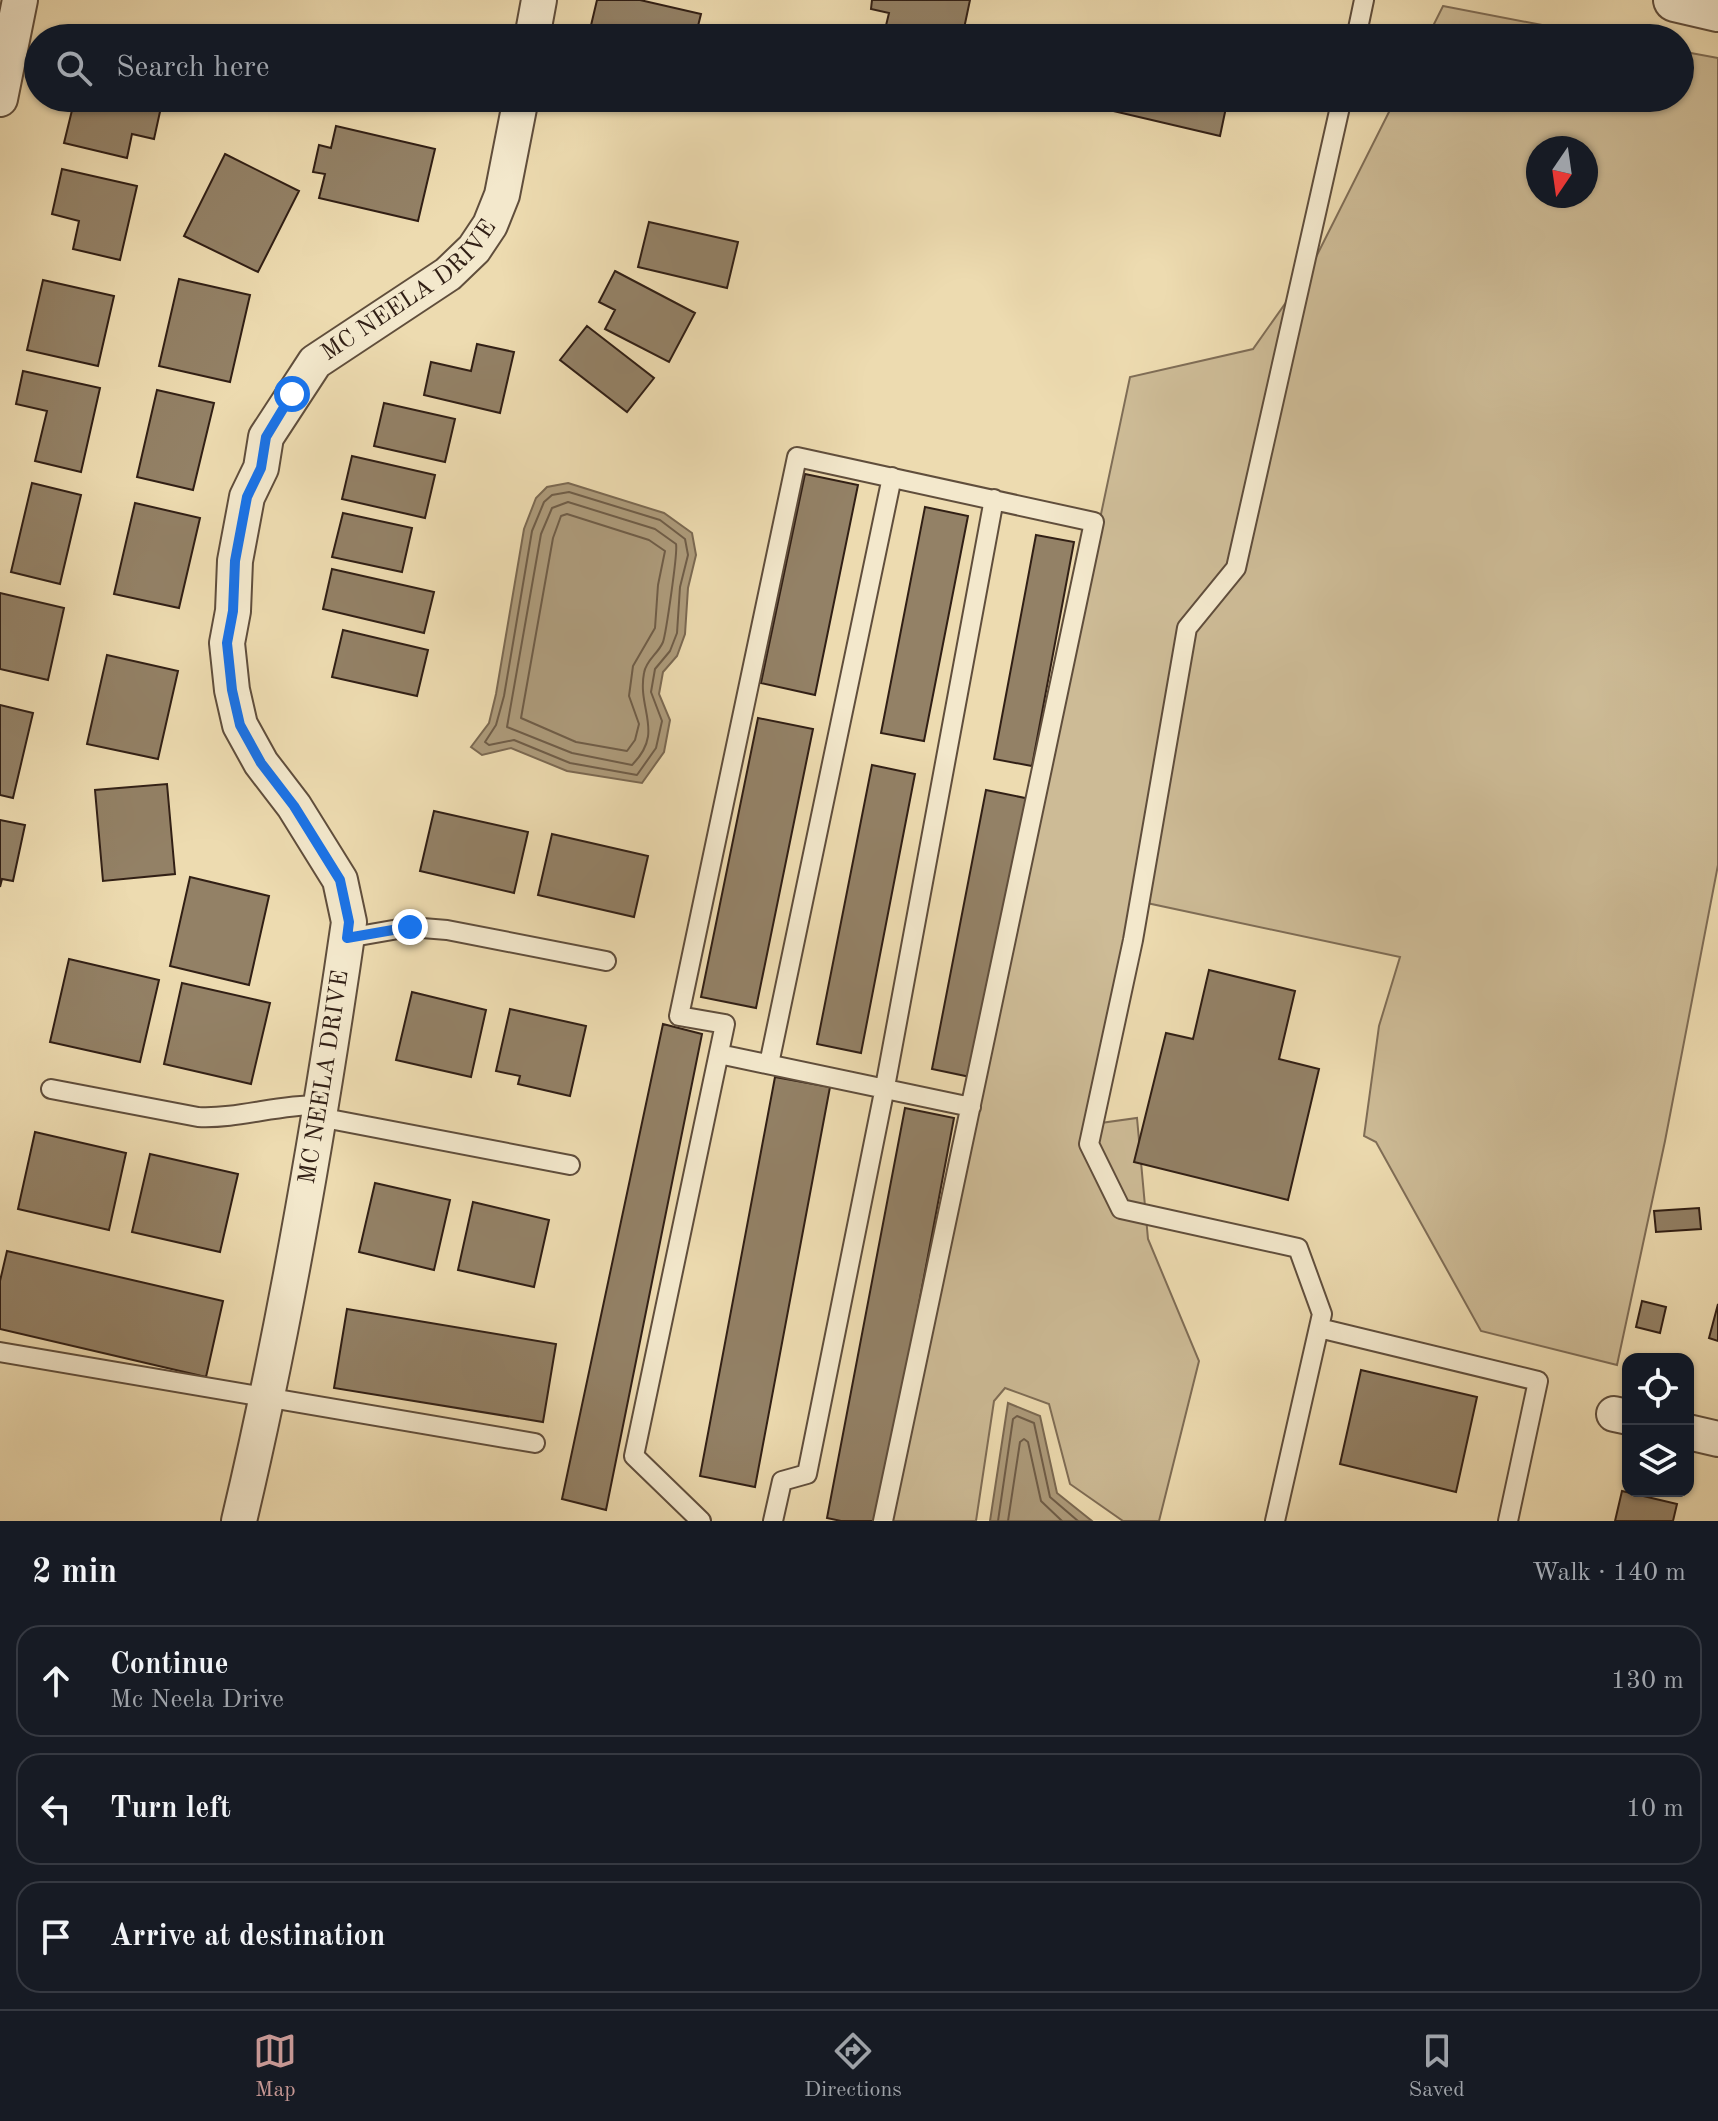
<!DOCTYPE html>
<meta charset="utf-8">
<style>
:root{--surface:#171b24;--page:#20242c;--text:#f1f3f6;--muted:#9ea1a6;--line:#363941;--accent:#c59692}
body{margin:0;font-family:"Old Standard TT",serif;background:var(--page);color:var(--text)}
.controls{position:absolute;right:24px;bottom:24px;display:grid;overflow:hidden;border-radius:16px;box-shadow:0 2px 6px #0004}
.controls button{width:72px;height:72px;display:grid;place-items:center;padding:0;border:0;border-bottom:2px solid var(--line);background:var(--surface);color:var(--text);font:40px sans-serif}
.compass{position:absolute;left:1526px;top:136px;width:72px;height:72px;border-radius:50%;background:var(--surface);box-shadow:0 2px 6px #0004;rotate:193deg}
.stop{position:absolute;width:24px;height:24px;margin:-18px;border:6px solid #1a73e8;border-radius:50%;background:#fff}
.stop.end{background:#1a73e8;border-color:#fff;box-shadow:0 2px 8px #0008}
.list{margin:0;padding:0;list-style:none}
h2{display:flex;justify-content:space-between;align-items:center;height:104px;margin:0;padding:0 32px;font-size:34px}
h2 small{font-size:26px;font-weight:400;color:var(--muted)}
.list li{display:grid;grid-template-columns:52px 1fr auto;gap:24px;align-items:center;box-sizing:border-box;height:112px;margin:0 16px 16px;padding:0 16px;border:2px solid var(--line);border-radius:24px}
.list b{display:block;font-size:30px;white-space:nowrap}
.list p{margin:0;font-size:26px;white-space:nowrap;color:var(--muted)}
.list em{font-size:26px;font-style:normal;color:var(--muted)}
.icon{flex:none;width:44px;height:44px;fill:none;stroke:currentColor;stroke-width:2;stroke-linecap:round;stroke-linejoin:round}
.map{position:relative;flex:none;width:1718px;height:1521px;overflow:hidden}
.search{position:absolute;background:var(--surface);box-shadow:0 2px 6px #0004;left:24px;right:24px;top:24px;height:88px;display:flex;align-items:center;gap:20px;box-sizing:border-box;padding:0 28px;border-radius:44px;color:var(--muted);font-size:30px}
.sheet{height:488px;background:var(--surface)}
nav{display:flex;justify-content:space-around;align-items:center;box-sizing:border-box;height:112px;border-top:2px solid var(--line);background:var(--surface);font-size:22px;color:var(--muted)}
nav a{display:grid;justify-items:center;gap:4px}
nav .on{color:var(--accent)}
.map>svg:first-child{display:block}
.green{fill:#cdbb96;stroke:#7f6d56;stroke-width:2;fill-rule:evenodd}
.water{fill:#ad9b7b;stroke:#7b6952;stroke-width:2}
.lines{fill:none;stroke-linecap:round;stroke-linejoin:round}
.shore{stroke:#6f5d48;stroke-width:2}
.building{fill:#938166;stroke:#311f15;stroke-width:2}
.service-casing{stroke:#604e3c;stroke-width:22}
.minor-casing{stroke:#604e3c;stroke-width:38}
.tertiary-casing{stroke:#604e3c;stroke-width:46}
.service{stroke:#f3e8cc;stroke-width:18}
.minor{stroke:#f3e8cc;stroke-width:34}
.tertiary{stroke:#f3e8cc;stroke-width:42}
.route{stroke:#1a73e8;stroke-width:10}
.labels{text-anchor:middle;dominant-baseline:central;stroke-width:6;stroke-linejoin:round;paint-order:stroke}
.street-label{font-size:24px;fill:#311f15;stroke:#f3e8cc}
</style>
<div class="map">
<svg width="1718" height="1521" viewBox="0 0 1718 1521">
<rect width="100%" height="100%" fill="#eddbb0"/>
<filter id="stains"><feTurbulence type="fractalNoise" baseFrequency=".0025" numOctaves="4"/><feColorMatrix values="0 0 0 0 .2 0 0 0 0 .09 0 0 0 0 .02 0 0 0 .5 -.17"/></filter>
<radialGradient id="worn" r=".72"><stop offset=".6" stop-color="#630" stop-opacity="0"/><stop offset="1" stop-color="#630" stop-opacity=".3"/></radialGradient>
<!-- green -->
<path class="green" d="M1443,6L1610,38H1427Z
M1680,51L1718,58V865L1665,1141L1617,1365L1481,1331L1376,1142L1364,1136L1379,1026L1400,957L1142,902L1086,1125L1137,1118L1148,1239L1199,1361L1159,1521H1123L1070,1484L1049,1404L1005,1388L994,1401L976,1521H888L1130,377L1253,349L1311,267L1396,98H1680ZM1538,148H1586V196H1538Z"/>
<!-- water -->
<path class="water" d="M568,483L664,513L692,533L696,555L688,588L685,634L677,656L663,672L659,694L670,720L664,752L642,783L567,771L511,748L482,755L471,747L489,723L496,694L524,529L536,498L547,487Z
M1008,1403L1040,1416L1057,1493L1092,1521H990Z"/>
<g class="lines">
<!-- shore -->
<path class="shore" d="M569,492L660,520L685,539L688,555L680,587L677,633L670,651L655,669L651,692L662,721L656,748L637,775L570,763L514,740L489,745L485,742L496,725L504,696L532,531L544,502L552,495Z
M568,502L655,529L676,544C678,552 666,633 663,642C658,654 646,660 644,673C637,710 665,732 632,765L572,753L507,727L541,534L552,508Z
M567,514L649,540L665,551L658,585L655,628L633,666L629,696L639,724L635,740L627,751L576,742L521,718L553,538L561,516Z
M998,1521L1013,1419L1017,1416L1034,1423L1050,1497L1078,1521
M1008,1521L1020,1442L1024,1439L1028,1442L1041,1501L1062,1521"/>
</g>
<!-- building -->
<path class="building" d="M597,0H640L701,14L695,38H588Z
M872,0H970L962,38H883L889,13L871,9Z
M75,98H163L154,139L132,134L127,158L64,143Z
M1111,98H1228L1220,136L1109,110Z
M336,126L435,149L418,221L319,198L325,174L313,172L319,145L331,148Z
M225,154L299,191L258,272L184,236Z
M62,169L137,186L120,260L73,249L79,221L52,214Z
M649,222L738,242L727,288L638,267Z
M615,271L695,313L669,362L605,329L615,310L599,302Z
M179,279L250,295L230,382L159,366Z
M43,280L114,296L98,366L27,350Z
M587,326L654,378L627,412L560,360Z
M477,344L514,352L500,413L424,395L431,362L471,371Z
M23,371L100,388L81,472L35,461L47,411L16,404Z
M157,390L214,403L193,490L137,477Z
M384,403L455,419L445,462L374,446Z
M352,456L435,475L425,518L342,499Z
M805,474L858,485L815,695L761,683Z
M32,483L81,495L60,584L11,572Z
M135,503L200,518L179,608L114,594Z
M925,507L968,516L924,741L881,733Z
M343,513L412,528L402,572L332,557Z
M1036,535L1074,542L1032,766L994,759Z
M332,569L434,592L424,633L323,609Z
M0,593L64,608L48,680L0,669Z
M343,630L428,650L417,696L332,677Z
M107,655L178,671L158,759L87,744Z
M0,705L33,713L13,798L0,795Z
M758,718L813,729L756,1008L701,997Z
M872,765L915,774L861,1053L817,1044Z
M167,784L175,874L103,881L95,790Z
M986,790L1030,799L975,1078L932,1069Z
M434,811L528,832L514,893L420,871Z
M0,820L25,825L13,881L2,879L0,887Z
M552,834L648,856L634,917L538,895Z
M190,877L269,896L249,985L170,966Z
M69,959L159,980L140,1062L50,1042Z
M1209,970L1295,991L1279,1059L1319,1069L1288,1200L1134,1162L1166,1033L1193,1039Z
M182,983L270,1003L251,1084L164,1064Z
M412,992L486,1010L471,1077L396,1060Z
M510,1009L586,1026L570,1096L518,1084L520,1076L496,1071Z
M663,1024L702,1034L606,1510L562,1499Z
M775,1077L830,1087L755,1487L700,1476Z
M905,1108L954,1118L878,1521H841L827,1518Z
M35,1132L126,1153L109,1230L18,1209Z
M150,1154L238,1174L220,1252L132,1232Z
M375,1183L450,1200L434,1270L359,1252Z
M473,1202L549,1220L534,1287L458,1270Z
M1699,1208L1701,1229L1656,1232L1654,1211Z
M7,1251L223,1301L206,1377L0,1329V1281Z
M1642,1301L1666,1307L1660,1333L1636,1327Z
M1718,1304V1341L1709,1338Z
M347,1309L556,1344L543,1422L334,1388Z
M1361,1370L1477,1397L1456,1492L1340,1464Z
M1622,1491L1677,1504L1673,1521H1615Z"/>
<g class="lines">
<!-- service casing -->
<g class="service-casing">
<path id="service" d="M1356,38L1364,0
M347,938L410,927L447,930L606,961
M719,1054L971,1107
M769,1064L892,477
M51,1089L198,1117C239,1119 279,1104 321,1105
M319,1117L570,1165
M1319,1328L1538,1381L1508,1521
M0,1352L535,1443
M701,1521L634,1456L725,1024L679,1016L797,457L1094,522L883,1521
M773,1521L782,1481L807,1474L885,1087L994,499
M1275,1521L1322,1314L1298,1248L1121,1209L1089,1144L1133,940L1187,628L1236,568L1342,98"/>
</g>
<!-- minor casing -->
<g class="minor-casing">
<g id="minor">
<path d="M532,38L539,0"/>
<path d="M0,99L20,0"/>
<path d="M1614,1414L1628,1417"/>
<path d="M1688,1432L1718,1439"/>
<path id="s1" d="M239,1521C286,1323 320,1123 349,922L340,880L294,806L261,763L240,725L232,690L227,643L233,611L235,561L247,497L261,468L266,437L315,362L448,274L474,249L490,225L502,195L521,98"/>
</g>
</g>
<!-- tertiary casing -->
<g class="tertiary-casing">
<path id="tertiary" d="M1675,0L1718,10"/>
</g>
<!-- service -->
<use href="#service" class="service"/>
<!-- minor -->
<use href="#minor" class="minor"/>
<!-- tertiary -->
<use href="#tertiary" class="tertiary"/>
</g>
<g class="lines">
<!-- route -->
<path class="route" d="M292,394L266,437L261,468L247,497L235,561L233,611L227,643L232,690L240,725L261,763L294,806L340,880L349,922L347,938L410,927"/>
</g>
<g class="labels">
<!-- street labels -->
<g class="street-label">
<text stroke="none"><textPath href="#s1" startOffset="1340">MC NEELA DRIVE</textPath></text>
<text stroke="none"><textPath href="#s1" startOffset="452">MC NEELA DRIVE</textPath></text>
</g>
</g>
<rect width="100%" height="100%" filter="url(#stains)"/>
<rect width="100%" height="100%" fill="url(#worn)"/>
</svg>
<div class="controls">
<button><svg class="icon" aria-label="locate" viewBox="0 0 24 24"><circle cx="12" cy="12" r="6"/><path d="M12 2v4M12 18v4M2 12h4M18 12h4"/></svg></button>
<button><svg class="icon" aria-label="layers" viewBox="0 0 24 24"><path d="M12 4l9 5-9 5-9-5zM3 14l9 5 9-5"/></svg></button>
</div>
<svg class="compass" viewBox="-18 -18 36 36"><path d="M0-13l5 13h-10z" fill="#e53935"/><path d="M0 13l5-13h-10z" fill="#9ea1a6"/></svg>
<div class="stop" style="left:292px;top:394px"></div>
<div class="stop end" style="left:410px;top:927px"></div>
<div class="search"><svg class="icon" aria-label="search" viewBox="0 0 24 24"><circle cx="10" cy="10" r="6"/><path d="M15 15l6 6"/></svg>Search here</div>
</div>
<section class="sheet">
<h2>2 min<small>Walk · 140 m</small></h2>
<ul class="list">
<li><svg class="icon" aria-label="ahead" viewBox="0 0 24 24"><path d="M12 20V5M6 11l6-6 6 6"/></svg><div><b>Continue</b><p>Mc Neela Drive</p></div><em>130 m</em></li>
<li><svg class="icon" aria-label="left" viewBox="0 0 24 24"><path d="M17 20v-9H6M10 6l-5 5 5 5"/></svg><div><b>Turn left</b></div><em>10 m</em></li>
<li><svg class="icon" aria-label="arrive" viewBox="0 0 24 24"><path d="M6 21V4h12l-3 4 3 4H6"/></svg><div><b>Arrive at destination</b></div></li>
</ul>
</section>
<nav>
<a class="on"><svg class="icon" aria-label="map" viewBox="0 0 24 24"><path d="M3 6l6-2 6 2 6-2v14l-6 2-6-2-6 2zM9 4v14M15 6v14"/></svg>Map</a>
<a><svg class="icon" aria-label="directions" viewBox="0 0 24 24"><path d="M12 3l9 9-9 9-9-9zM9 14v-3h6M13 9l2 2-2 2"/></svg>Directions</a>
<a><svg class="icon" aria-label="saved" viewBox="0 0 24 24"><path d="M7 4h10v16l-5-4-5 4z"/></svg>Saved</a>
</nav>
